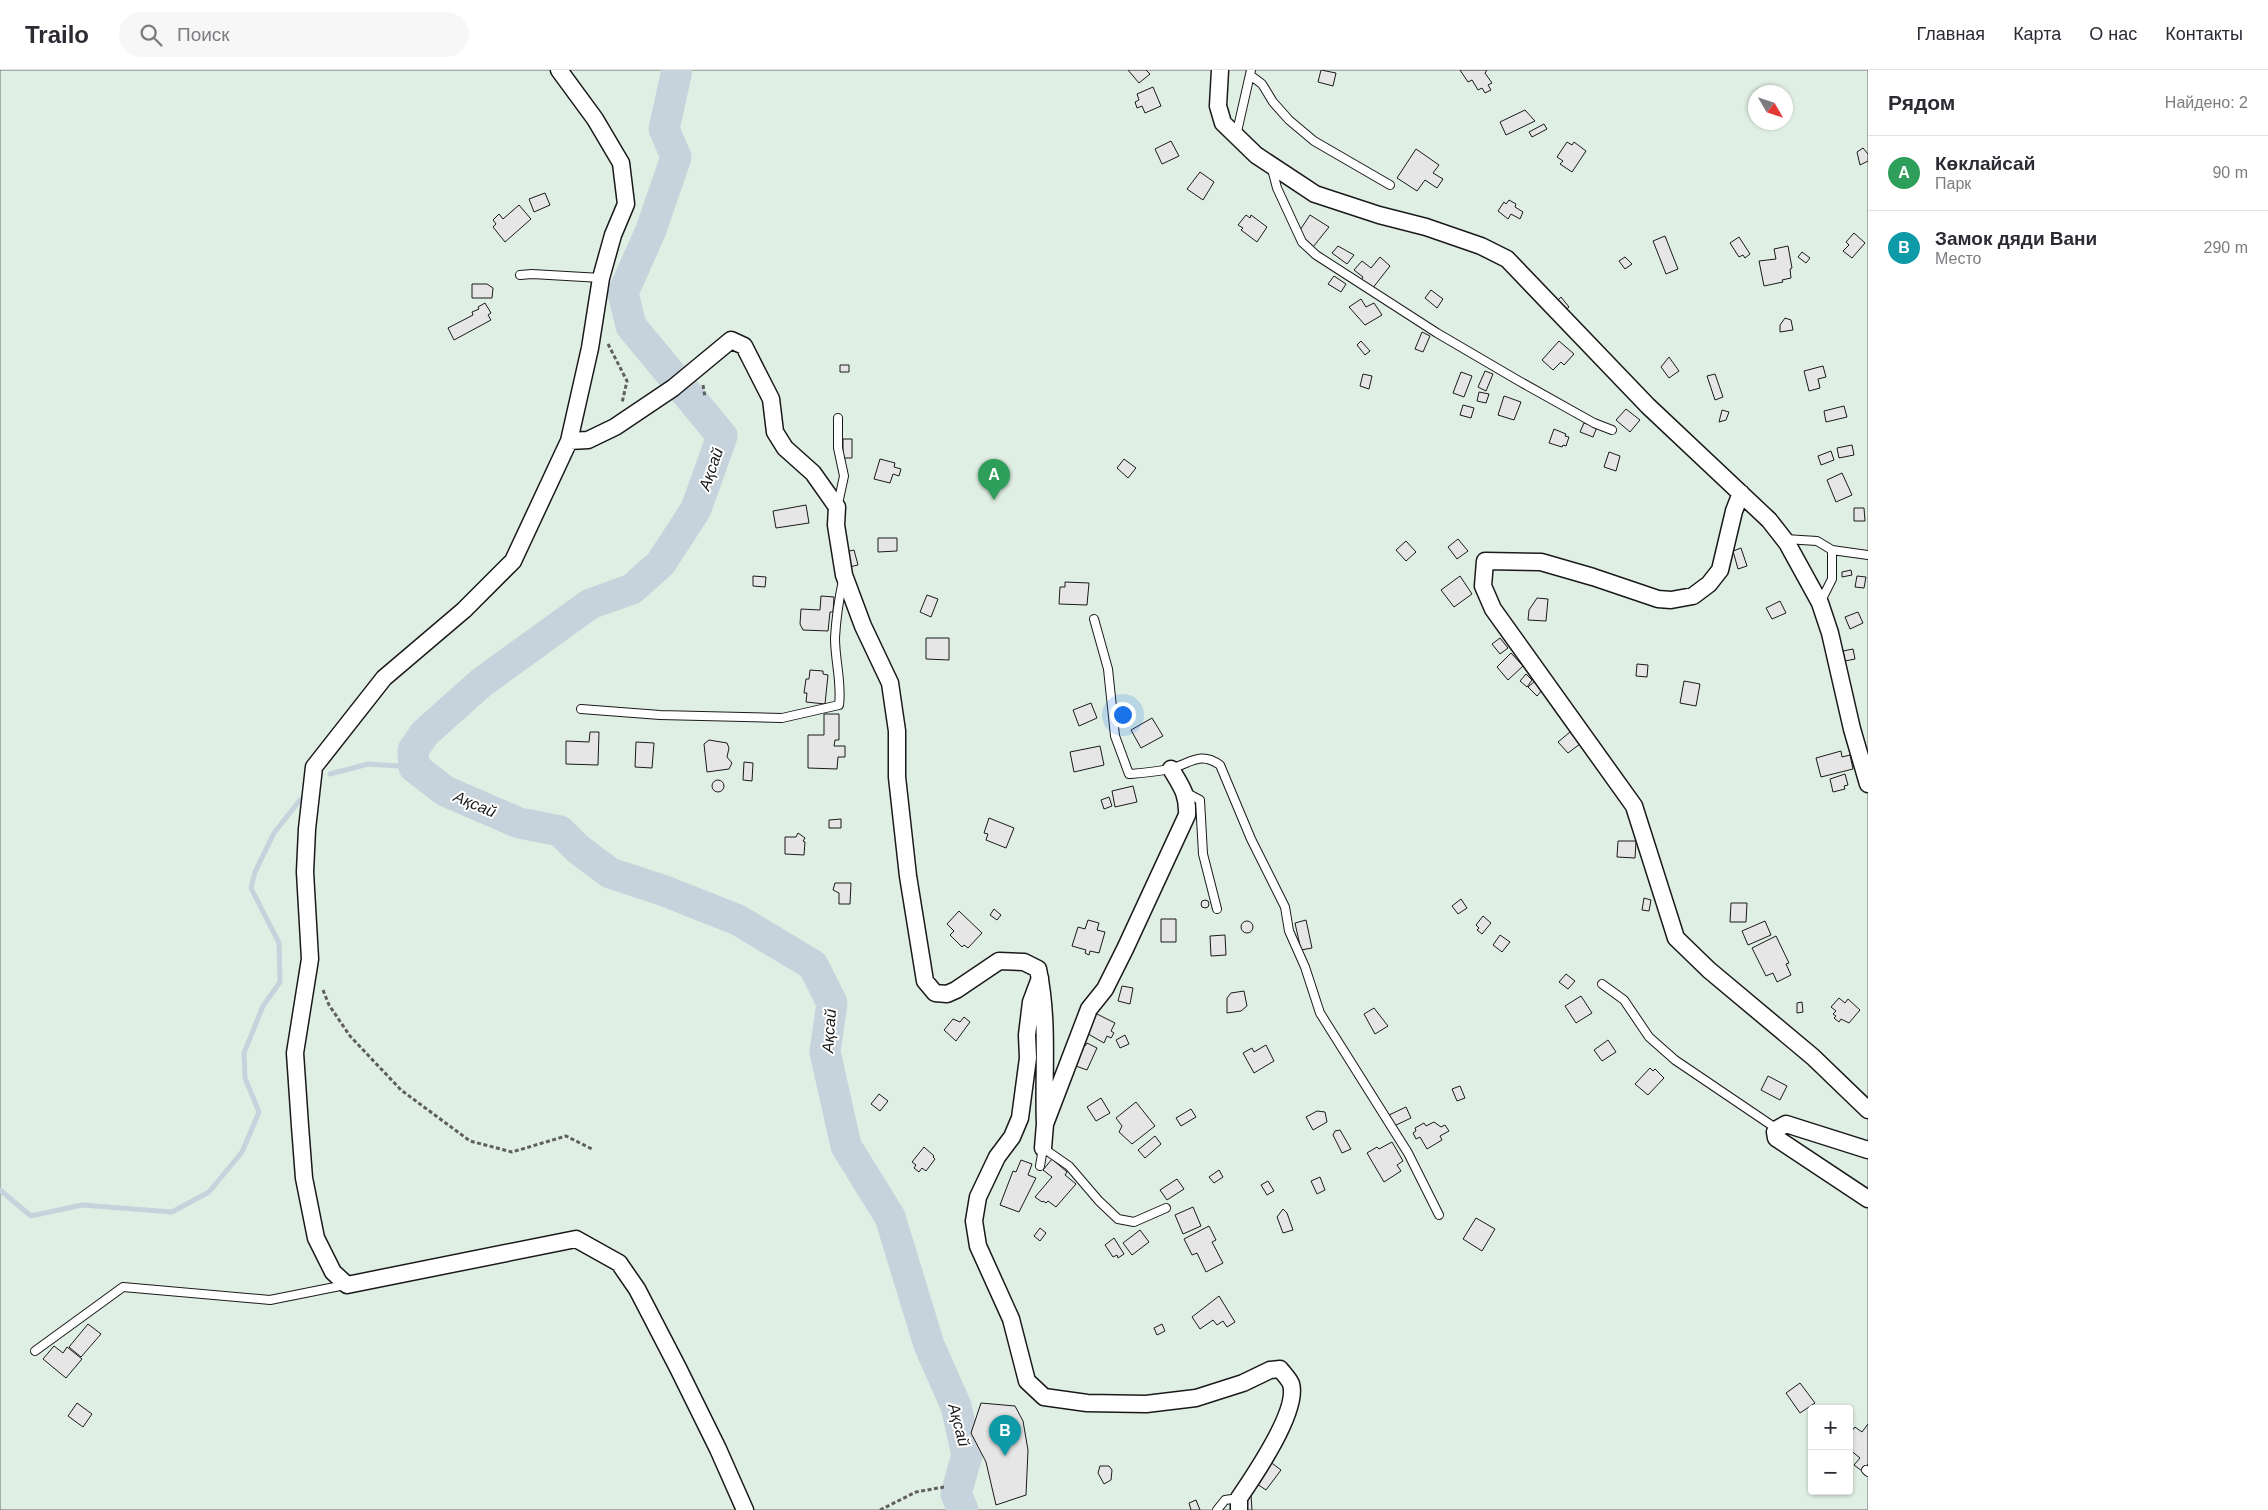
<!DOCTYPE html>
<html lang="ru">
<meta charset="utf-8">
<style>
:root{--surface:#fff;--page:#f7f7f7;--text:#2b2b33;--muted:#7c7c81;--line:#e1e1e2;--accent:#0b8043}
body{margin:0;font-family:Helvetica,sans-serif;background:var(--page);color:var(--text)}
.controls{position:absolute;right:15px;bottom:15px;display:grid;overflow:hidden;border-radius:5px;box-shadow:0 1px 4px #0004}
.controls button{width:45px;height:45px;display:grid;place-items:center;padding:0;border:0;border-bottom:1px solid var(--line);background:var(--surface);color:var(--text);font:25px sans-serif}
.compass{position:absolute;left:1748px;top:15px;width:45px;height:45px;border-radius:50%;background:var(--surface);box-shadow:0 1px 4px #0004;rotate:129deg}
.you{position:absolute;left:1122px;top:644px;width:18px;height:18px;margin:-12px;border:4px solid #fff;border-radius:50%;background:#1a73e8;box-shadow:0 0 0 8px #1a73e833}
.badge{display:grid;place-items:center;width:32px;height:32px;border-radius:50%;background:var(--accent);color:#fff;font-size:16px;font-weight:700}
.pin{position:absolute;translate:-50% -41px;filter:drop-shadow(0 1px 2px #0008)}
.pin::after{content:'';position:absolute;top:26px;width:18px;height:15px;background:inherit;clip-path:polygon(0 0,100% 0,50% 100%)}
.list{margin:0;padding:0;list-style:none}
h2{display:flex;justify-content:space-between;align-items:center;height:65px;margin:0;padding:0 20px;font-size:21px}
h2 small{font-size:16px;font-weight:400;color:var(--muted)}
.list li{display:grid;grid-template-columns:32px 1fr auto;gap:15px;align-items:center;box-sizing:border-box;height:75px;padding:0 20px;border-top:1px solid var(--line)}
.list b{display:block;font-size:19px;white-space:nowrap}
.list p{margin:0;font-size:16px;white-space:nowrap;color:var(--muted)}
.list em{font-size:16px;font-style:normal;color:var(--muted)}
.icon{flex:none;width:28px;height:28px;fill:none;stroke:currentColor;stroke-width:2;stroke-linecap:round;stroke-linejoin:round}
.map{position:relative;flex:none;width:1868px;height:1440px;overflow:hidden}
header{display:flex;align-items:center;gap:30px;box-sizing:border-box;height:70px;padding:0 25px;background:var(--surface);border-bottom:1px solid var(--line)}
header strong{font-size:24px}
nav{display:flex;gap:28px;margin-inline-start:auto;font-size:18px}
.search{width:350px;height:45px;background:var(--page);display:flex;align-items:center;gap:12px;box-sizing:border-box;padding:0 18px;border-radius:28px;color:var(--muted);font-size:19px}
main{display:flex}
aside{flex:1;background:var(--surface)}
.map>svg:first-child{display:block}
.green{fill:#e0efe3;stroke:#6a6a6a;fill-rule:evenodd}
.lines{fill:none;stroke-linecap:round;stroke-linejoin:round}
.stream{stroke:#c6d2dc;stroke-width:5}
.river{stroke:#c6d2dc;stroke-width:31}
.building{fill:#e6e6e6;stroke:#1a1a1a}
.service-casing{stroke:#1a1a1a;stroke-width:10}
.minor-casing{stroke:#1a1a1a;stroke-width:19}
.path{stroke:#5f5f5f;stroke-width:3;stroke-dasharray:4 2.5;stroke-linecap:butt}
.service{stroke:#fff;stroke-width:8}
.minor{stroke:#fff;stroke-width:16}
.labels{text-anchor:middle;dominant-baseline:central;stroke-width:4;stroke-linejoin:round;paint-order:stroke}
.water-label{font-size:16px;font-style:italic;fill:#1a1a1a;stroke:#fff}
</style>
<header>
<strong>Trailo</strong>
<div class="search"><svg class="icon" aria-label="search" viewBox="0 0 24 24"><circle cx="10" cy="10" r="6"/><path d="M15 15l6 6"/></svg>Поиск</div>
<nav><a>Главная</a><a>Карта</a><a>О нас</a><a>Контакты</a></nav>
</header>
<main>
<div class="map">
<svg width="1868" height="1440" viewBox="0 0 1868 1440">
<rect width="100%" height="100%" fill="#fff"/>
<!-- green -->
<path class="green" d="M0,0H1868V1440H0ZM1756,22H1786V52H1756ZM1812,1339H1849V1421H1812Z"/>
<g class="lines">
<!-- stream -->
<path class="stream" d="M330,704L368,694L414,697
M0,1120L31,1146L82,1135L172,1142L209,1122L242,1082L259,1042L245,1008L244,983L263,936L280,912L279,873L251,818L255,802L274,763L300,730"/>
<!-- river -->
<path class="river" d="M677,0L664,59L676,87L651,160L623,223L631,256L722,366L696,439L661,493L632,519L590,534L481,613L425,663L413,680L414,697L445,721L519,753L560,761L578,779L610,803L662,820L738,850L813,895L832,933L825,982L846,1076L890,1147L929,1275L956,1336L967,1385L956,1424L963,1440"/>
</g>
<!-- building -->
<path class="building" d="M1128,0H1146L1150,4L1139,13Z
M1321,0L1336,3L1333,16L1318,12Z
M1460,0H1487L1485,3L1492,13L1488,15L1491,20L1485,23L1482,18L1478,20L1472,10L1468,12Z
M1153,17L1161,36L1145,43L1142,36L1137,38L1135,32L1139,30L1137,24Z
M1525,40L1535,51L1506,65L1500,52Z
M1544,54L1547,59L1532,67L1529,62Z
M1171,71L1179,86L1162,94L1155,79Z
M1567,72L1572,75L1574,72L1586,81L1572,102L1560,94L1563,91L1557,87Z
M1863,78L1868,84V91L1860,95L1857,82Z
M1416,79L1439,95L1433,103L1443,109L1437,118L1425,110L1417,121L1397,108Z
M1200,102L1214,112L1203,130L1187,119Z
M545,123L550,135L534,142L529,129Z
M1509,130L1516,134L1515,137L1523,142L1520,149L1511,144L1508,149L1498,141L1504,132L1506,134Z
M519,135L531,149L505,172L493,157L496,154L493,150L499,144L503,149Z
M1246,145L1250,148L1251,145L1267,157L1257,172L1241,160L1243,158L1238,155Z
M1310,145L1329,157L1313,177L1306,172L1300,160Z
M1854,163L1865,173L1852,188L1843,181L1849,175L1846,172Z
M1665,166L1678,199L1666,204L1653,171Z
M1739,167L1750,184L1745,188L1743,185L1739,187L1730,173Z
M1338,176L1354,185L1347,194L1332,183Z
M1788,176L1792,198L1790,199L1791,208L1782,210L1783,212L1764,216L1759,191L1776,189L1774,179Z
M1802,182L1810,188L1806,193L1798,187Z
M1380,187L1390,196L1372,219L1361,210L1363,207L1354,200L1362,191L1371,198Z
M1625,187L1632,194L1625,199L1619,191Z
M1334,206L1346,214L1341,222L1328,214Z
M472,214H487L493,218L492,228H472Z
M1431,220L1443,229L1437,238L1425,228Z
M1561,227L1569,237L1563,242L1555,233Z
M1361,229L1366,237L1374,233L1382,245L1365,255L1349,237Z
M485,233L491,243L488,245L491,250L454,270L448,258L473,245L472,242L479,239L478,237Z
M1785,248L1791,250L1793,260L1780,262V255Z
M1422,262L1430,266L1423,282L1415,279Z
M1361,271L1370,281L1365,285L1357,275Z
M1559,271L1574,284L1564,295L1561,292L1553,300L1542,290Z
M1669,287L1679,301L1669,308L1661,297Z
M840,295H849V302H840Z
M1823,296L1826,307L1818,309L1820,318L1809,321L1804,301Z
M1485,301L1493,304L1486,321L1478,317Z
M1461,302L1472,306L1464,327L1453,323Z
M1363,304L1372,306L1369,319L1360,316Z
M1715,304L1723,327L1715,330L1707,306Z
M1479,322L1489,324L1486,333L1477,331Z
M1504,326L1521,332L1514,350L1498,345Z
M1463,335L1474,338L1471,348L1460,345Z
M1844,336L1847,347L1826,352L1824,341Z
M1626,339L1640,350L1630,362L1616,350Z
M1722,340L1729,342L1726,350L1719,352Z
M1584,353L1597,357L1593,367L1580,362Z
M1554,359L1566,364L1565,366L1569,367L1566,376L1563,375L1562,377L1549,373Z
M843,369H852V388H843Z
M1852,375L1854,385L1839,388L1837,378Z
M1831,381L1834,390L1821,395L1818,386Z
M1609,382L1620,386L1616,401L1604,397Z
M880,389L895,393L894,397L901,399L899,406L893,404L890,413L874,409Z
M1124,389L1136,398L1128,408L1117,398Z
M1842,403L1852,425L1836,432L1827,410Z
M806,435L809,453L776,458L773,441Z
M1854,438H1864L1865,451H1854Z
M878,468H897V481L878,482Z
M1458,469L1468,481L1457,489L1448,477Z
M1406,471L1416,482L1406,491L1396,480Z
M1741,478L1747,496L1738,499L1733,481Z
M854,480L858,495L849,497L845,482Z
M1851,500L1852,505L1842,507V502Z
M753,506L766,507L765,517L753,516Z
M1460,506L1472,524L1454,537L1441,520Z
M1857,506L1866,507L1864,518L1855,517Z
M1065,512L1089,513L1087,535L1059,534L1060,517H1065Z
M927,525L938,529L931,547L920,542Z
M821,526L834,527L833,542H830L828,561L803,560L800,554L801,539L820,540Z
M1537,528L1548,529L1546,551L1528,550L1529,540Z
M1780,531L1786,543L1772,549L1766,538Z
M1858,542L1863,553L1850,559L1845,547Z
M926,568H949V590L926,589Z
M1500,568L1508,578L1500,584L1492,574Z
M1853,579L1855,589L1845,591L1843,581Z
M1511,583L1523,596L1508,610L1497,597Z
M1637,594L1648,595L1647,607L1636,606Z
M810,600L823,601V604L828,605L825,634L806,632L807,623H804L806,609H809Z
M1526,604L1532,610L1527,617L1520,611Z
M1535,611L1543,619L1537,626L1528,617Z
M1684,611L1700,614L1696,636L1680,633Z
M1091,633L1097,648L1079,656L1073,640Z
M824,644H839V670H835L834,676H845V687H838L837,699L808,698V665H824Z
M1152,648L1163,666L1141,678L1131,660Z
M590,662H599L598,695L566,694V671L589,672Z
M1570,662L1580,674L1568,683L1558,672Z
M709,670L727,673L729,678L727,687L732,693L729,699L707,702L704,674Z
M636,672L654,673L652,698L635,697Z
M1100,676L1104,695L1074,702L1070,682Z
M1841,681L1842,687L1850,685L1853,699L1821,707L1816,688Z
M744,692L753,693L752,711L743,710Z
M1845,704L1848,715L1844,716L1845,719L1833,722L1830,709Z
M712 716a6 6 0 1 1 12 0a6 6 0 1 1-12 0Z
M1133,716L1137,732L1115,737L1112,721Z
M1109,727L1112,736L1104,739L1101,730Z
M989,748L1014,758L1006,778L986,770L988,764L984,763Z
M841,749V758H829V750Z
M798,763L805,768L803,771L805,772L804,785L785,784V767H796Z
M1618,771H1636L1635,788L1617,787Z
M835,813H851L850,834H839V823L833,820Z
M1644,828L1651,830L1649,841L1642,840Z
M1461,829L1467,838L1458,844L1452,836Z
M1201 834a4 4 0 1 1 8 0a4 4 0 1 1-8 0Z
M1731,833H1747L1746,852H1730Z
M994,839L1001,845L997,850L990,845Z
M959,841L982,863L968,878L964,875L962,877L950,865L954,861L947,854Z
M1483,846L1491,853L1482,864L1477,860L1479,858L1476,855Z
M1161,849H1176V872H1161Z
M1088,850L1099,853L1097,860L1105,862L1099,883L1090,881L1089,885L1085,883L1086,880L1072,876L1078,857L1085,859Z
M1306,850L1312,878L1301,880L1295,853Z
M1241 857a6 6 0 1 1 12 0a6 6 0 1 1-12 0Z
M1765,851L1771,865L1748,875L1742,861Z
M1225,865L1226,885L1211,886L1210,866Z
M1500,865L1510,872L1502,882L1493,875Z
M1776,866L1789,893L1786,894L1791,905L1777,912L1773,903L1766,906L1752,878Z
M1566,904L1575,911L1568,919L1559,912Z
M1122,916L1133,918L1130,934L1118,931Z
M1244,921L1247,936L1241,941L1227,943V928L1231,923Z
M1581,926L1592,943L1576,953L1565,936Z
M1839,928L1845,933L1848,929L1860,940L1849,953L1841,949L1839,952L1834,948L1836,946L1833,944L1836,941L1831,937Z
M1802,932L1803,942L1797,943V933Z
M1374,938L1388,956L1375,964L1364,944Z
M1093,942L1115,953L1111,961L1114,963L1111,968L1107,966L1104,973L1083,961Z
M964,947L970,952L956,971L944,960L953,949L960,952Z
M1125,965L1129,974L1120,978L1116,970Z
M1608,970L1616,982L1602,991L1594,980Z
M1087,973L1097,978L1087,1000L1073,995L1082,975L1085,976Z
M1266,975L1274,991L1254,1003L1243,983L1252,978L1254,982Z
M1650,998L1653,1001L1655,999L1664,1008L1648,1025L1635,1014Z
M1768,1006L1787,1016L1780,1030L1761,1020Z
M1460,1016L1465,1028L1457,1031L1452,1019Z
M879,1024L888,1031L880,1041L871,1034Z
M1101,1028L1110,1043L1096,1051L1087,1037Z
M1136,1032L1155,1056L1132,1074L1119,1062L1122,1056L1116,1048Z
M1406,1037L1411,1048L1394,1056L1389,1045Z
M1191,1039L1196,1047L1181,1056L1176,1048Z
M1317,1041L1325,1042L1327,1052L1313,1060L1306,1047Z
M1434,1052L1441,1057L1445,1055L1449,1061L1440,1066L1442,1070L1427,1079L1420,1067L1416,1069L1413,1063L1416,1061L1415,1058L1424,1053L1426,1056Z
M1340,1060L1351,1079L1342,1083L1333,1065L1335,1061Z
M1155,1066L1161,1074L1145,1088L1138,1080Z
M1392,1072L1403,1091L1397,1095L1401,1101L1384,1112L1367,1083L1377,1077L1379,1079Z
M924,1077L934,1086L933,1087L935,1089L926,1101L922,1098L919,1102L914,1098L916,1095L912,1092Z
M1052,1089L1067,1102L1065,1105L1076,1114L1056,1137L1048,1131L1046,1133L1043,1131L1042,1132L1035,1127L1052,1107L1043,1100Z
M1021,1090L1032,1094L1028,1105L1036,1108L1019,1142L1000,1135L1013,1101L1016,1102Z
M1219,1100L1223,1107L1214,1113L1209,1107Z
M1320,1107L1325,1120L1317,1124L1311,1111Z
M1177,1109L1184,1119L1167,1130L1160,1120Z
M1268,1111L1274,1121L1267,1125L1261,1115Z
M1193,1137L1201,1156L1183,1164L1175,1145Z
M1283,1139L1287,1143L1293,1160L1283,1163L1277,1147Z
M1476,1148L1495,1159L1482,1181L1463,1169Z
M1209,1156L1216,1170L1212,1172L1223,1193L1206,1202L1197,1183L1192,1185L1184,1169Z
M1040,1158L1046,1163L1040,1171L1034,1166Z
M1140,1160L1149,1172L1132,1185L1123,1173Z
M1114,1168L1124,1184L1118,1188L1117,1185L1113,1187L1105,1175Z
M1219,1226L1235,1252L1227,1257L1223,1251L1217,1255L1213,1250L1200,1259L1192,1247Z
M88,1254L101,1264L81,1287L69,1277Z
M1162,1254L1165,1261L1157,1265L1154,1258Z
M54,1276L63,1283L67,1277L82,1289L66,1308L43,1289Z
M1800,1313L1815,1333L1800,1343L1786,1323Z
M77,1333L92,1344L83,1357L68,1346Z
M981,1333L1015,1336L1023,1351L1028,1380L1026,1425L996,1435L986,1392L971,1363Z
M1868,1354V1394L1862,1401L1854,1395L1860,1388L1849,1379V1364L1855,1357L1862,1362Z
M1269,1391L1281,1400L1266,1420L1254,1412Z
M1100,1396H1109L1112,1400L1111,1410L1104,1414L1098,1403Z
M1251,1425L1252,1440H1245L1244,1428Z
M1196,1430L1200,1440H1191L1189,1433Z"/>
<g class="lines">
<!-- service casing -->
<g class="service-casing">
<path id="service" d="M1250,5L1262,14L1273,32L1289,50L1314,71L1390,115
M1236,66L1251,0
M1272,99L1277,118L1302,172L1316,185L1437,263L1519,311L1594,353L1612,360
M520,205L532,204L601,208
M838,434L844,406L838,378V348
M1785,469L1817,471L1832,480V509L1820,533
M1832,480L1868,485
M1094,549L1108,599L1115,666L1129,704C1142,703 1156,702 1169,699C1189,695 1199,680 1220,695L1251,769L1285,837L1289,861L1305,897L1320,943L1408,1083L1439,1145
M581,639L660,645L782,648L839,635C842,613 835,591 835,568C836,549 839,529 843,510
M1185,722L1200,730L1203,784L1217,839
M1602,914L1624,930L1649,967L1675,990L1777,1059
M1040,1096L1043,1078L1069,1096L1099,1131L1118,1149L1134,1152L1166,1138
M35,1281L123,1217L270,1230L345,1215
M1866,1400L1868,1402
M1217,1440L1225,1430L1239,1428"/>
</g>
<!-- minor casing -->
<g class="minor-casing">
<path id="minor" d="M559,0L595,49L621,93L626,134L613,165L601,208L590,278L569,371L513,491L464,540L384,608L314,697L307,759L305,802L310,889L295,983L300,1056L304,1108L316,1168L333,1202L347,1215L576,1169L619,1193L637,1219L678,1298L718,1379L745,1440
M1220,0L1218,36L1223,53L1256,85L1315,124L1379,145L1426,157L1481,176L1507,189L1648,336L1769,450L1787,473L1820,533L1830,563L1852,659L1868,714
M569,371L588,370L615,357L673,318L731,270L744,276L771,329L775,362L785,378L813,403L837,437L836,455L844,505L863,556L890,613L897,661V707L908,806L925,911L935,923L947,924L956,920L999,891L1024,892L1038,899C1049,952 1043,1001 1045,1054
M1741,423L1734,441L1720,500L1709,514L1693,526L1671,530L1658,529L1593,507L1541,492L1485,491L1483,516L1493,539L1634,736L1676,868L1709,900L1813,987L1868,1040
M1040,908L1031,932L1027,965L1028,988L1020,1048L1012,1067L997,1087L978,1127L974,1151L978,1176L1011,1249L1027,1311L1044,1327L1087,1333L1146,1334L1196,1328L1243,1313L1270,1300L1280,1299C1283,1303 1289,1309 1291,1314C1299,1340 1254,1406 1239,1428V1440
M1043,1078L1045,1054L1089,939L1105,919L1125,879L1187,745C1188,724 1181,716 1171,699
M1868,1080L1786,1054L1777,1059L1775,1062L1776,1068L1868,1129"/>
</g>
<!-- path -->
<path class="path" d="M608,274L627,311L622,333
M703,315L705,327
M323,920L329,935L350,966L401,1020L470,1071L512,1082L566,1066L592,1079
M880,1440L916,1422L944,1417"/>
<!-- service -->
<use href="#service" class="service"/>
<!-- minor -->
<use href="#minor" class="minor"/>
</g>
<g class="labels">
<!-- water labels -->
<g class="water-label">
<text transform="translate(711 399) rotate(-71)">Ақсай</text>
<text transform="translate(475 734) rotate(23)">Ақсай</text>
<text transform="translate(829 961) rotate(-86)">Ақсай</text>
<text transform="translate(959 1355) rotate(75)">Ақсай</text>
</g>
</g>
</svg>
<div class="controls">
<button>+</button>
<button>−</button>
</div>
<svg class="compass" viewBox="-18 -18 36 36"><path d="M0-13l5 13h-10z" fill="#e53935"/><path d="M0 13l5-13h-10z" fill="#7c7c81"/></svg>
<div class="you"></div>
<div class="pin badge" style="left:994px;top:430px;background:#2e9e5b">A</div>
<div class="pin badge" style="left:1005px;top:1386px;background:#0f9aa8">B</div>
</div>
<aside>
<h2>Рядом<small>Найдено: 2</small></h2>
<ul class="list">
<li><span class="badge" style="background:#2e9e5b">A</span><div><b>Көклайсай</b><p>Парк</p></div><em>90 m</em></li>
<li><span class="badge" style="background:#0f9aa8">B</span><div><b>Замок дяди Вани</b><p>Место</p></div><em>290 m</em></li>
</ul>
</aside>
</main>
